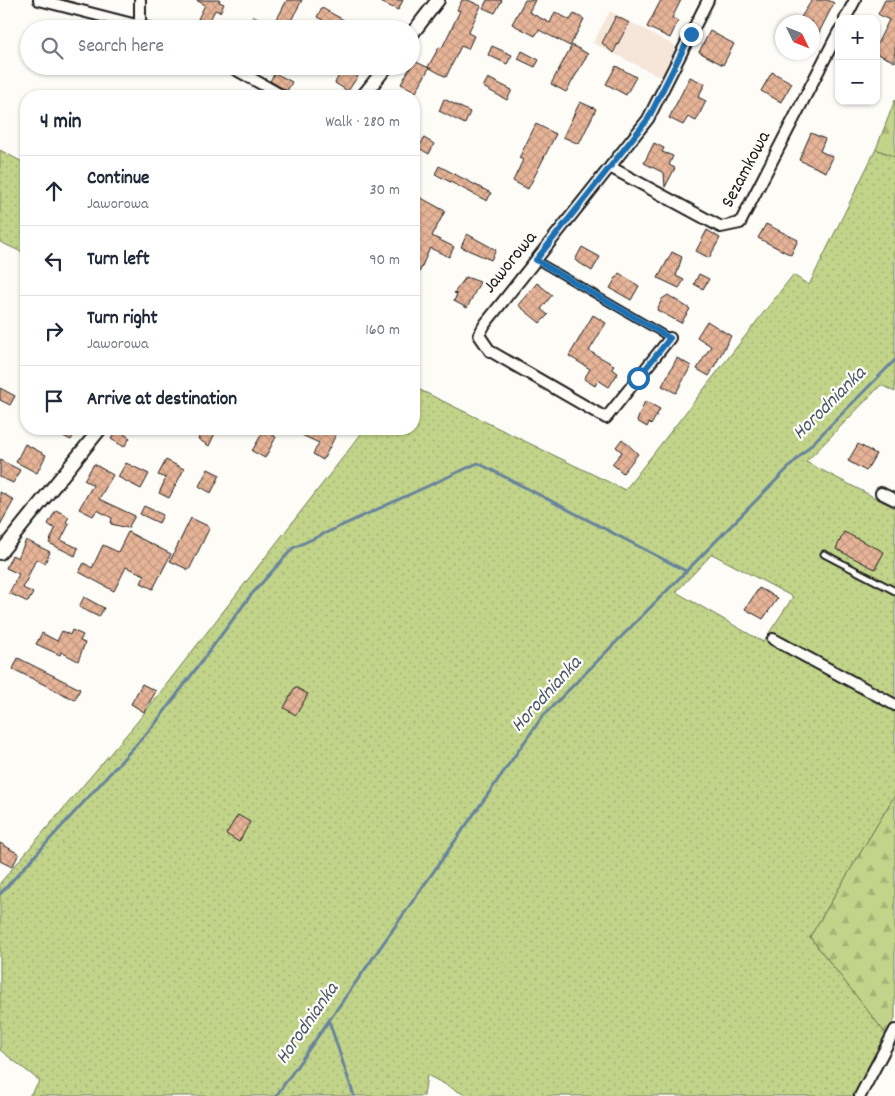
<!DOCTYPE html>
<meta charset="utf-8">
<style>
:root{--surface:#fff;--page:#f6f6f7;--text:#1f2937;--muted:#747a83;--line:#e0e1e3}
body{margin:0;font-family:Dekko,sans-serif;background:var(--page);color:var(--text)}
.controls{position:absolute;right:15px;top:15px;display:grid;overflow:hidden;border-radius:10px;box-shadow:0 1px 4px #0004}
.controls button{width:45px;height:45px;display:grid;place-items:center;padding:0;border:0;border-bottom:1px solid var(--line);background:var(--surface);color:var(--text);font:25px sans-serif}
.compass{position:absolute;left:775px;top:15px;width:45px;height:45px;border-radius:50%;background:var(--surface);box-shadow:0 1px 4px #0004;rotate:133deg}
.stop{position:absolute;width:15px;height:15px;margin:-11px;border:4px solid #1f6fb2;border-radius:50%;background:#fff}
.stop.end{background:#1f6fb2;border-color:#fff;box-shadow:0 1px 5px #0008}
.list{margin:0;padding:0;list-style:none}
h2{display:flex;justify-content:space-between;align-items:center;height:65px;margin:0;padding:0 20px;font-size:21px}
h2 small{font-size:16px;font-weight:400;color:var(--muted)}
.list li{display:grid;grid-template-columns:32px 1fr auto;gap:15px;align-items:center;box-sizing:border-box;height:70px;padding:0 20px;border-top:1px solid var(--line)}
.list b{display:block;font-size:19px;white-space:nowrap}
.list p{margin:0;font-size:16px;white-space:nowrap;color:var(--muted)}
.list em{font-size:16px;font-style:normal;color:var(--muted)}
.icon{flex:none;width:28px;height:28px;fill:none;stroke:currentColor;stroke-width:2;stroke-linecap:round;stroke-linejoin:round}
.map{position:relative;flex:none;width:895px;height:1096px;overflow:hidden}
.search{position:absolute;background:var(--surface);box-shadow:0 1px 4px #0004;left:20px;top:20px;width:400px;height:55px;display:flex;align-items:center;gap:12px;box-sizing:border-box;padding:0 18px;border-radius:28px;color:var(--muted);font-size:19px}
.panel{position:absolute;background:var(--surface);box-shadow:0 1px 4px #0004;left:20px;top:90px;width:400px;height:345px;border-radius:20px}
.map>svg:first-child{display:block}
.built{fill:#f6e6da}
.grass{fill:url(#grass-dots);stroke:#6e7852;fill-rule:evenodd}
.forest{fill:url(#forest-firs);stroke:#6e7852}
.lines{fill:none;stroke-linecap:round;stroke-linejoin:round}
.stream{stroke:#68839e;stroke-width:3}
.building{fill:url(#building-cross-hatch);stroke:#1c1c1c}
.service-casing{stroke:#1c1c1c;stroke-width:9}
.minor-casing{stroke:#1c1c1c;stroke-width:14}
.tertiary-casing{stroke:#1c1c1c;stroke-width:16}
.service{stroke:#fdfcf7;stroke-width:5}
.minor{stroke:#fdfcf7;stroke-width:10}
.tertiary{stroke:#fdfcf7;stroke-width:12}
.route{stroke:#1f6fb2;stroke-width:6}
.labels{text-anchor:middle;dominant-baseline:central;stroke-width:4.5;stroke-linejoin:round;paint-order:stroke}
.street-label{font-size:19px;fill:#1c1c1c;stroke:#fdfcf7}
.water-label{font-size:20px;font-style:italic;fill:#485868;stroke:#fdfcf7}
</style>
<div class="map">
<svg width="895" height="1096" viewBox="0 0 895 1096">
<defs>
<pattern id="grass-dots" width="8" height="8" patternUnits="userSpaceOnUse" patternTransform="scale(1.25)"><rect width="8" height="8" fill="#c1d489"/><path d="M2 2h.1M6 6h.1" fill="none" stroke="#a5b576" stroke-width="1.8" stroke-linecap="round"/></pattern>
<pattern id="forest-firs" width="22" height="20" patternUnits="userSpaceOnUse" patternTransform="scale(1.25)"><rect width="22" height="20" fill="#c1d489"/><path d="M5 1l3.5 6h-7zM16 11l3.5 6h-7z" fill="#a5b576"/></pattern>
<pattern id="building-cross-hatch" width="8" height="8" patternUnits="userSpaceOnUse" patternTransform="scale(1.25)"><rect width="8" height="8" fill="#e6b498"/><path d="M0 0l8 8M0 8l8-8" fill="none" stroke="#c59a82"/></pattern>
</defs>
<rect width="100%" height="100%" fill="#fdfcf7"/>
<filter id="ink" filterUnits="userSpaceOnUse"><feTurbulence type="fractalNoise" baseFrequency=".02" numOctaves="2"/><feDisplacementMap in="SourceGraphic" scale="10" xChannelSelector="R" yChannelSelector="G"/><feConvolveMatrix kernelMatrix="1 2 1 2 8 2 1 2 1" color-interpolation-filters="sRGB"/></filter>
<g filter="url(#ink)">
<!-- built -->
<path class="built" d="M610,11L679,48L662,78L593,43Z"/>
<!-- grass -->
<path class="grass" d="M876,149L895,157V392L881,385L806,462L895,508V795L810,937L886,1034L853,1096H467L427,1075L424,1096H29L40,1081L0,1050V883L138,721L365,429H414V387L625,490L793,275L809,285ZM712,554L793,597L763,642L676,592Z
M0,150L26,164V254L0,242Z"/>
<!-- forest -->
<path class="forest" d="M895,100V157L876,149Z
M895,795V1019L886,1034L810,937Z"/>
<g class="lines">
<!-- stream -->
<path class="stream" d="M0,894L155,724L251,595L293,548L478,463L686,571
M329,1021L354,1096
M276,1096L542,717L895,360"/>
</g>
<!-- building -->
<path class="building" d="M196,0H220L219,2L224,4L220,12L215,10L208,24L198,19L205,5Z
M287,0H302L288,26L277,19Z
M376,0H403L398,10Z
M462,0H468L481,6L468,33L474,36L468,49L461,46L446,77L428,67L439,47L442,48L460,11L457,10Z
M487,0H502L495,13L483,8Z
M525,0H535L529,12L550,23L555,12L570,20L574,14L584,19L570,46L539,30L535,36L512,24Z
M661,0H681L672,18L678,21L670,38L647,27Z
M812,0H828L834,3L812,46V22H798Z
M885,0H895V62L876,53V46L889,20L878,14Z
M322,8L360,29H339L317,17Z
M254,16L278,29H247Z
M616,16L629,23L613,53L602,43Z
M710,31L734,44L723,65L699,52Z
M572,45L588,54L566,92L551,84Z
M492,46L512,55L507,64L488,55Z
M522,51L539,60L535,67L518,59Z
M414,61L429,68L416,92L401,84Z
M616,66L636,77L626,95L606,84Z
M343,67L358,76L348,91L335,83Z
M772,72L792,83L781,102L761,91Z
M275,73L292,82L287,91L270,81Z
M690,77L705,84L698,97L706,101L696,121L688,117L683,125L669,118Z
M488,78L512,90L507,100L483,87Z
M444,99L470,112L465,124L439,111Z
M580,102L596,109L579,144L563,137Z
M536,124L556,134L528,189L513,181L523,160L519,158Z
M811,133L825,139L820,151L833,157L826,172L799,160Z
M424,138L434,144L429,154L419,148Z
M654,143L664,148L662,152L673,156L669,165L675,168L665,187L664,173L644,163Z
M439,166L491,193L487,201L435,174Z
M414,194L445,211L432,236L454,247L449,257L430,248L414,284Z
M766,224L798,240L791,255L758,238Z
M707,230L720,238L709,258L696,251Z
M467,234L496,250L491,260L461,247Z
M582,247L600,257L592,271L575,260Z
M672,252L682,257L676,276L684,280L679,288L658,278Z
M619,273L639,286L631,300L610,288Z
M699,274L709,279L703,289L694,284Z
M466,277L480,282L467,308L454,301L457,294L454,293Z
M537,283L552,295L541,309L548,315L540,323L518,305Z
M668,295L690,309L681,323L657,310L662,299Z
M593,315L606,323L589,351L614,365L612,369L618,373L609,387L598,380L595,386L584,379L590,369L569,356Z
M707,321L731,336L709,376L697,369L711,346L697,337Z
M677,358L691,366L676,393L662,386Z
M0,388L15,396L10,405L0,400Z
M645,401L660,409L651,425L649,423L647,427L637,421Z
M49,429H77L71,440Z
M117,429L130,438L124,447L111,439Z
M203,429H217L209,446L198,439Z
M289,429H339L323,460L313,454L319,443Z
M264,430L276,437L265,458L252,451Z
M622,439L638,454L623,473L612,464L622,452L616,447Z
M25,444L46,455L37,473L16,462Z
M858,444L876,454L866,471L848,461Z
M0,460L20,470L13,483L0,477Z
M166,460L184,469L169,498L159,493L166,478L158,475Z
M126,463L149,474L141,489L118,477Z
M94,464L113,475L99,499L135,516L128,528L111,524L112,518L97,510L93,516L79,509L93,485L84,480Z
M208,469L220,475L211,493L199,486Z
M0,492L14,500L0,525Z
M144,506L163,515L159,523L140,514Z
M56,510L69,517L66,522L69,524L61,540L78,548L75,556L49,543L55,529L48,524Z
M191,518L210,527L189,570L170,561Z
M128,532L171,554L153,589L141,583L145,575L126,567L114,591L79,572L84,563L92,568L103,545L118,552Z
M844,532L884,552L875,569L836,549Z
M26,540L50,552L45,563L36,559L23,588L33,593L28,602L9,593L19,574L6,568L12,555L18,558Z
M759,588L778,598L763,619L745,609Z
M84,597L104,608L99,617L79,607Z
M72,630L83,635L80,641L85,643L78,661L61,652L60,655L36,644L42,633L57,641L62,631L70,635Z
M18,658L80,689L75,700L13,669Z
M142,684L156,691L144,712L131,704Z
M295,687L308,694L296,715L284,708Z
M238,815L250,822L239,842L226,834Z
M0,843L19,854L12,867L0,861Z"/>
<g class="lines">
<!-- service casing -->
<g class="service-casing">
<path id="service" d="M536,260L670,338
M824,554L895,591"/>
</g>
<!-- minor casing -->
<g class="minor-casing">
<path id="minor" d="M39,0L152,29
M140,0V24
M845,19L855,0
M229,66L283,96
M610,167L721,227L740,223L839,31
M670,338L606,418L490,351L479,335L485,324L648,119L708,0
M881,493L895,500
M773,639L895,705
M860,1096L895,1030"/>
</g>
<!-- tertiary casing -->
<g class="tertiary-casing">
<path id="tertiary" d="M411,35L438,0
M363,96L387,66
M0,553L100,429"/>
</g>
<!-- service -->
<use href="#service" class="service"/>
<!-- minor -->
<use href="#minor" class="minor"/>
<!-- tertiary -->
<use href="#tertiary" class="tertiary"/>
</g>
</g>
<g class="lines" filter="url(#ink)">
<!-- route -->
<path class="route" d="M638,378L670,338L536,260L648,119L691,34"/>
</g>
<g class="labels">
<!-- street labels -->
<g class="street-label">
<text transform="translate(747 170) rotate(-62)">Sezamkowa</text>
<text transform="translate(511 263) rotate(-51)">Jaworowa</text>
</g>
<!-- water labels -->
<g class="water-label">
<text transform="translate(830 404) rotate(-45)">Horodnianka</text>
<text transform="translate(547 695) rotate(-48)">Horodnianka</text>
<text transform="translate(308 1024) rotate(-55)">Horodnianka</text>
</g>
</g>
</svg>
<div class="controls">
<button>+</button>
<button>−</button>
</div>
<svg class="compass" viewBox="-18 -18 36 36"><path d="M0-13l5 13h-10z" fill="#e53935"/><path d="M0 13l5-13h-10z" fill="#747a83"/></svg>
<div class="stop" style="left:638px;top:378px"></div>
<div class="stop end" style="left:691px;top:34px"></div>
<div class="search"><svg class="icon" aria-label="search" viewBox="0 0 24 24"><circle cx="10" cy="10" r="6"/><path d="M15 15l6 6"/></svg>Search here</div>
<section class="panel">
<h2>4 min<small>Walk · 280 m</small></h2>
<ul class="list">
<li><svg class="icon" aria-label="ahead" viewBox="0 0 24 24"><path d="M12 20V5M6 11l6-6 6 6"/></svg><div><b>Continue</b><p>Jaworowa</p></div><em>30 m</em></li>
<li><svg class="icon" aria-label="left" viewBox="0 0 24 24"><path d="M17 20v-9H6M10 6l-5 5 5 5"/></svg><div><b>Turn left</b></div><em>90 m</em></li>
<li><svg class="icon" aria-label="right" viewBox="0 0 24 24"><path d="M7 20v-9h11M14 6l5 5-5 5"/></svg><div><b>Turn right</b><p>Jaworowa</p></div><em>160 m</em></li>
<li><svg class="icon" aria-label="arrive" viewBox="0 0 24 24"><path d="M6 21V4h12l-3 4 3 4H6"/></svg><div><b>Arrive at destination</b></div></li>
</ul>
</section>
</div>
